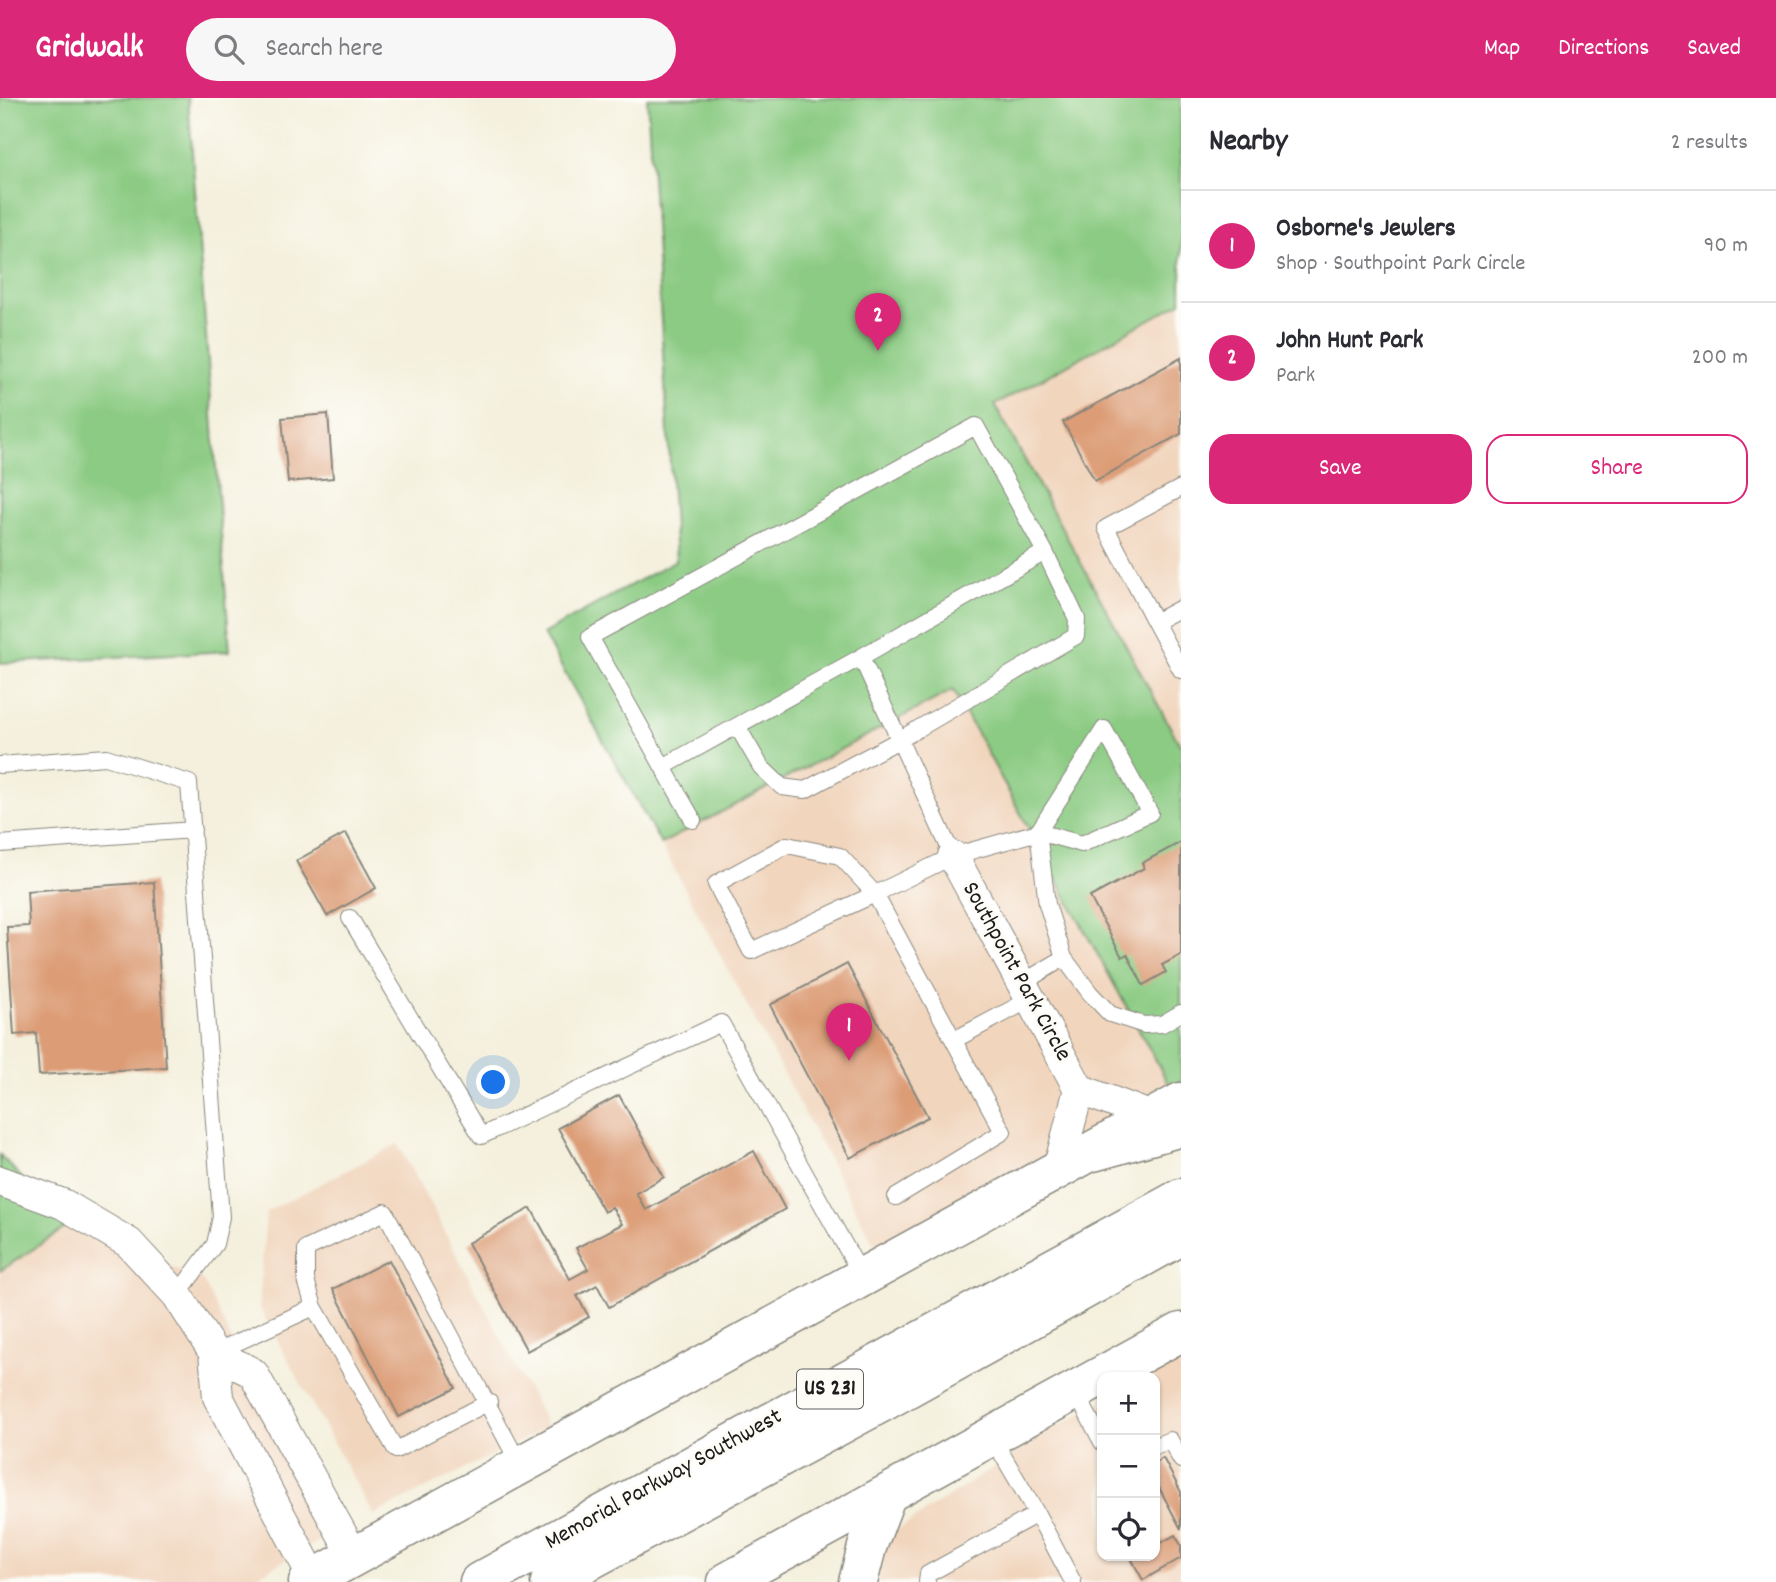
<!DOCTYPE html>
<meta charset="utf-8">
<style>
:root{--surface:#fff;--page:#f7f7f7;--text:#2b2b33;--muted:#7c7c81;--line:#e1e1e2;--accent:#db2777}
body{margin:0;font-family:Dekko,sans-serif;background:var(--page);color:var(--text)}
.controls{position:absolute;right:21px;bottom:21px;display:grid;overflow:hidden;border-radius:14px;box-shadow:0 2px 5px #0004}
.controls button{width:63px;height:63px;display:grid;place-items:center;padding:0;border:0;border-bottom:2px solid var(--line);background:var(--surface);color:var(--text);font:35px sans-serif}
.you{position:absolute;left:494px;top:985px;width:24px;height:24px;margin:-18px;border:5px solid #fff;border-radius:50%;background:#1a73e8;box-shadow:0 0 0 10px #1a73e833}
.badge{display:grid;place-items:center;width:46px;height:46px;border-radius:50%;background:var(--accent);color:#fff;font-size:23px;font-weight:700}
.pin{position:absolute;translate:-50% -58px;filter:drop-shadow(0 2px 4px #0008)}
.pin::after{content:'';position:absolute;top:37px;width:24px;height:21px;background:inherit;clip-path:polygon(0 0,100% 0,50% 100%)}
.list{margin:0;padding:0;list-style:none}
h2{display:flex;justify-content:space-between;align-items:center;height:91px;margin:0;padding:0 28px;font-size:30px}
h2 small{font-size:23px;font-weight:400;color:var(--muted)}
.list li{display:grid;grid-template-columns:46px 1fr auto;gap:21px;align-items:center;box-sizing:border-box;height:112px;padding:0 28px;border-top:2px solid var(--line)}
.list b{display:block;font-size:26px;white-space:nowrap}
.list p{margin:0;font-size:23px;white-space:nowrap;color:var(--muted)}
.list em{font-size:23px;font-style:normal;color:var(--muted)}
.actions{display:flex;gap:14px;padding:21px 28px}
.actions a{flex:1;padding:16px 0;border:2px solid var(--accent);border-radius:21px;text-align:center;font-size:24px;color:var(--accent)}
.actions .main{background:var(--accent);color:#fff}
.icon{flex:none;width:38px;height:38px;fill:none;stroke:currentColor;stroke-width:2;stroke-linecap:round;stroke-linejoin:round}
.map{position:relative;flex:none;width:1181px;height:1484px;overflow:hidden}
header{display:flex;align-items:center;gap:42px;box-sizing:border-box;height:98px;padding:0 35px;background:var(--accent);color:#fff}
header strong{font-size:33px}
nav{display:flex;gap:38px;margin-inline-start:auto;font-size:24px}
.search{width:490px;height:63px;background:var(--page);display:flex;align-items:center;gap:18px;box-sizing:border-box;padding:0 24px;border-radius:38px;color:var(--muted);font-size:26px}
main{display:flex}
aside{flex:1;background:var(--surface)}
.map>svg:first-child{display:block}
.built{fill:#f1d5bd}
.green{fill:#8bcb83;stroke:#547450;stroke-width:2}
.building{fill:#dc9c76}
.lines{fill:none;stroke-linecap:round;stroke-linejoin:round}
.lane-casing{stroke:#88867c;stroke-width:18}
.street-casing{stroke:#88867c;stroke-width:32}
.secondary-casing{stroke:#88867c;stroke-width:41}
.highway-casing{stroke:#88867c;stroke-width:41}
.lane{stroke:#fff;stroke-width:16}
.street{stroke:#fff;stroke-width:30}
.secondary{stroke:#fff;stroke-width:38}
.highway{stroke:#fff;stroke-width:38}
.labels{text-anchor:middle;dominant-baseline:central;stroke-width:6;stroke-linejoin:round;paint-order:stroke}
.shield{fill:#fdfcf7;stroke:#605f5e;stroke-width:2}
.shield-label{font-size:23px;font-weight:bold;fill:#1c1c1c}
.street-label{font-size:24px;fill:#1c1c1c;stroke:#fdfcf7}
</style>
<header>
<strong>Gridwalk</strong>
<div class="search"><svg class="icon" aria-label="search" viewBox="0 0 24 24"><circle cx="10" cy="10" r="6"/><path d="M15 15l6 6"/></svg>Search here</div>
<nav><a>Map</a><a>Directions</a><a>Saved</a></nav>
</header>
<main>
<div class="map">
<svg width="1181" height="1484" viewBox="0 0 1181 1484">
<rect width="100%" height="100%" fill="#fdfcf7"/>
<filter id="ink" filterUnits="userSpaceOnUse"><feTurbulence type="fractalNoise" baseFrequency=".0143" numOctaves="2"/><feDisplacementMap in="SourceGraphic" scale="14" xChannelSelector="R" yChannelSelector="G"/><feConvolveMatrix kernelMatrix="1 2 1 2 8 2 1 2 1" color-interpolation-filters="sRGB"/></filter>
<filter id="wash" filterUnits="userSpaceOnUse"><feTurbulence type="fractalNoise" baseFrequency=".00686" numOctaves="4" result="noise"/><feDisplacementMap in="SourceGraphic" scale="28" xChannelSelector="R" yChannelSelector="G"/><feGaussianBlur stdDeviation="1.57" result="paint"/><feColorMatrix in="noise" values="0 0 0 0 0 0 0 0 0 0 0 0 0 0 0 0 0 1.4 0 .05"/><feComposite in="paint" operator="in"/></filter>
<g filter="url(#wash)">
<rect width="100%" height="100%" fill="#f4f0dd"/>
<!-- built -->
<path class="built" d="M1181,204V649L995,307Z
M953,591L1172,992L875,1148L661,746Z
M398,1046L548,1329L373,1417L259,1209L266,1114Z
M68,1128L202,1181L327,1439L246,1484H0V1173Z
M1181,1256V1484H878L888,1438L1050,1333L1102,1303V1458H1155V1279H1142Z"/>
<!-- green -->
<path class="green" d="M0,0H188L230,553L0,565Z
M647,0H1181V204L995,307L1181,649V987L1172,992L953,592L661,746L543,536L676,462Z
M0,1057L68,1128L0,1173Z"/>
<g id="blocks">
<!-- building -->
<path class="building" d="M1181,260V336L1095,383L1063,324Z
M328,316L333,380L288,384L282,320Z
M346,735L376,790L327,818L296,763Z
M1181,744V857L1162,867L1166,874L1143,887L1127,856L1122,859L1090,799L1144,770L1142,765Z
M154,784L166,969L39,977L36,935L14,937L7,829L29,828L27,793Z
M847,866L928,1019L850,1060L770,907Z
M619,997L664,1079L636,1095L646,1112L754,1053L785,1111L609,1209L597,1187L577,1198L589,1219L527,1253L468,1145L531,1110L570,1181L588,1171L576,1150L622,1126L612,1109L604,1114L558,1030Z
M389,1162L456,1290L399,1319L333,1191Z
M1163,1360L1181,1394V1431L1155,1382V1365Z
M1175,1437L1181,1447V1460L1143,1482L1132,1462L1138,1458H1155V1448Z"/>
</g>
</g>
<g filter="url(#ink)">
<use href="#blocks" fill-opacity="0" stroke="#88867c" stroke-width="2"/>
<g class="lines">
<!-- lane casing -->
<g class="lane-casing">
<path id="lane" d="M1181,510L1155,524L1181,572
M1155,524L1106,430L1181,390
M861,559L663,669L590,539L976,328L1045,454L861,559L953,758
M737,628L761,669L782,689L805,692L899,642L1076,538L1077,521L1045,454
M0,667L106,659L189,685L221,1119L215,1146L177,1197
M663,669L693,722
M0,746L193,732
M787,747L840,758L875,796L751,853L716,786Z
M350,820L481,1038L721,925L863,1180
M1022,885L1064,860
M954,942L1031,901
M896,1099L1003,1034L875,796L953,758L1038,734L1082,746L1150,715L1104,631L1038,734L1047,806L1064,860L1090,895L1110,916L1144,927L1162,926L1181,915
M214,1255L314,1209
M1075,1293L1102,1344
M489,1304L396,1352L314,1209L306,1182V1151L385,1114L520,1367
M1155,1348L1170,1342L1181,1362
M1037,1416L1073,1484
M927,1484L928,1476L1037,1416L992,1339"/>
</g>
<!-- street casing -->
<g class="street-casing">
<path id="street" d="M953,758L1079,991
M1058,1072L1079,991L1152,1019
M0,1083L63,1106L129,1145L177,1197L214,1255L218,1299L314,1481
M214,1255L253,1275L354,1458"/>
</g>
<!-- secondary casing -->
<g class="secondary-casing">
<path id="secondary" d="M308,1484L1181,1004
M727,1484L1181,1234
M858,1484L867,1449L887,1396"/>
</g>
<!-- highway casing -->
<g class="highway-casing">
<path id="highway" d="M1093,1054L1181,1029
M479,1484L1181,1100
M550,1484L883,1304L1181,1138"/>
</g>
<!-- lane -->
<use href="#lane" class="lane"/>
<!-- street -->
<use href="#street" class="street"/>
<!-- secondary -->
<use href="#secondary" class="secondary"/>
<!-- highway -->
<use href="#highway" class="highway"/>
</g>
</g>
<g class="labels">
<!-- shield labels -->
<rect class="shield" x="797" y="1271.5" width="66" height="39" rx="5"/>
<g class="shield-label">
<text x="830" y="1291">US 231</text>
</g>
<!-- street labels -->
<g class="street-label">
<text transform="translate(1016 874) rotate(61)">Southpoint Park Circle</text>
<text transform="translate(664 1382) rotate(-29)">Memorial Parkway Southwest</text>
</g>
</g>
</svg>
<div class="controls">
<button>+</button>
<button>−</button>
<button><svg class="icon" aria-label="locate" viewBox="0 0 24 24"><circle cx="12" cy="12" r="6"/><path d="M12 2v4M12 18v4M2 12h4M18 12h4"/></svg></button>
</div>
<div class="you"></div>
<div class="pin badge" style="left:849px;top:963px">1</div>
<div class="pin badge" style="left:878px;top:253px">2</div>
</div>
<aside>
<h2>Nearby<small>2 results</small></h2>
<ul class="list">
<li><span class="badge">1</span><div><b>Osborne's Jewlers</b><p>Shop · Southpoint Park Circle</p></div><em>90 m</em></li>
<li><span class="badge">2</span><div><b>John Hunt Park</b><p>Park</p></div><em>200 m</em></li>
</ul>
<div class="actions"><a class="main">Save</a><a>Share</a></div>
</aside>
</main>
